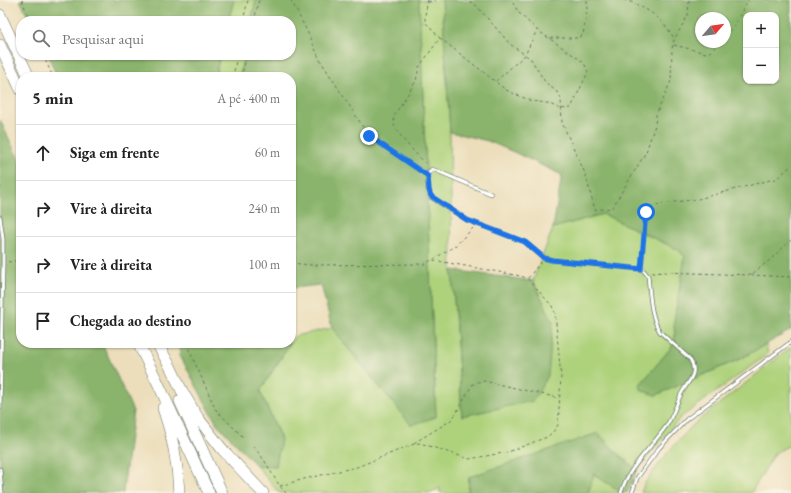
<!DOCTYPE html>
<html lang="pt">
<meta charset="utf-8">
<style>
:root{--surface:#fff;--page:#f2f2f2;--text:#222;--muted:#767676;--line:#e0e0e0}
body{margin:0;font-family:"EB Garamond",serif;background:var(--page);color:var(--text)}
.controls{position:absolute;right:12px;top:12px;display:grid;overflow:hidden;border-radius:8px;box-shadow:0 1px 3px #0004}
.controls button{width:36px;height:36px;display:grid;place-items:center;padding:0;border:0;border-bottom:1px solid var(--line);background:var(--surface);color:var(--text);font:20px sans-serif}
.compass{position:absolute;left:695px;top:12px;width:36px;height:36px;border-radius:50%;background:var(--surface);box-shadow:0 1px 3px #0004;rotate:61deg}
.stop{position:absolute;width:12px;height:12px;margin:-9px;border:3px solid #1a73e8;border-radius:50%;background:#fff}
.stop.end{background:#1a73e8;border-color:#fff;box-shadow:0 1px 4px #0008}
.list{margin:0;padding:0;list-style:none}
h2{display:flex;justify-content:space-between;align-items:center;height:52px;margin:0;padding:0 16px;font-size:17px}
h2 small{font-size:13px;font-weight:400;color:var(--muted)}
.list li{display:grid;grid-template-columns:26px 1fr auto;gap:12px;align-items:center;box-sizing:border-box;height:56px;padding:0 16px;border-top:1px solid var(--line)}
.list b{display:block;font-size:15px;white-space:nowrap}
.list em{font-size:13px;font-style:normal;color:var(--muted)}
.icon{flex:none;width:22px;height:22px;fill:none;stroke:currentColor;stroke-width:2;stroke-linecap:round;stroke-linejoin:round}
.map{position:relative;flex:none;width:791px;height:493px;overflow:hidden}
.search{position:absolute;background:var(--surface);box-shadow:0 1px 3px #0004;left:16px;top:16px;width:280px;height:44px;display:flex;align-items:center;gap:10px;box-sizing:border-box;padding:0 14px;border-radius:16px;color:var(--muted);font-size:15px}
.panel{position:absolute;background:var(--surface);box-shadow:0 1px 3px #0004;left:16px;top:72px;width:280px;height:276px;border-radius:16px}
.map>svg:first-child{display:block}
.green{fill:#aed27c;stroke:#668858}
.forest{fill:#8ab46c;stroke:#547850;fill-rule:evenodd}
.lines{fill:none;stroke-linecap:round;stroke-linejoin:round}
.service-casing{stroke:#677563;stroke-width:4.5}
.motorway-casing{stroke:#677563;stroke-width:12}
.path{stroke:#677563;stroke-width:1;stroke-dasharray:3 3;stroke-linecap:butt}
.service{stroke:#fff;stroke-width:3}
.motorway{stroke:#fff;stroke-width:11}
.route{stroke:#1a73e8;stroke-width:5}
</style>
<div class="map">
<svg width="791" height="493" viewBox="0 0 791 493">
<rect width="100%" height="100%" fill="#fcf5e5"/>
<filter id="ink" filterUnits="userSpaceOnUse"><feTurbulence type="fractalNoise" baseFrequency=".025" numOctaves="2"/><feDisplacementMap in="SourceGraphic" scale="8" xChannelSelector="R" yChannelSelector="G"/><feConvolveMatrix kernelMatrix="1 2 1 2 8 2 1 2 1" color-interpolation-filters="sRGB"/></filter>
<filter id="wash" filterUnits="userSpaceOnUse"><feTurbulence type="fractalNoise" baseFrequency=".012" numOctaves="4" result="noise"/><feDisplacementMap in="SourceGraphic" scale="16" xChannelSelector="R" yChannelSelector="G"/><feGaussianBlur stdDeviation="0.9" result="paint"/><feColorMatrix in="noise" values="0 0 0 0 0 0 0 0 0 0 0 0 0 0 0 0 0 1.4 0 .05"/><feComposite in="paint" operator="in"/></filter>
<g filter="url(#wash)">
<rect width="100%" height="100%" fill="#ecdebb"/>
<!-- green -->
<path class="green" d="M234,0H257L252,21H228Z
M419,0H442L450,132L452,270L462,416L553,322L533,281L553,228L603,214L679,250L685,257L674,321L675,343L639,386L643,391L656,395L740,359L766,344L768,354L680,418L637,470L618,454L469,477L468,493H440V488L429,493H279L256,465L276,466L281,439L260,391L295,336L332,328L355,357L411,424L436,417Z
M220,55H244L239,77H215Z
M791,347V445L786,447L775,453L751,493H641L644,484L669,451L694,424Z
M594,474L622,493H588Z"/>
<!-- forest -->
<path class="forest" d="M20,0H234L228,21H30Z
M256,0H419L436,417L411,425L355,357L332,328L321,285L291,288V77H239L244,55H291V21H251Z
M442,0H791V330L740,359L656,395L643,391L639,386L675,343L674,321L685,257L679,250L603,214L553,228L562,175L516,153L488,141L450,132ZM746,15H776V81H746ZM701,18H725V42H701Z
M48,55H220L215,77H57Z
M0,120L21,164V343H102L133,411L123,493H0Z
M452,270L533,281L553,322L548,376L533,401L462,416Z
M182,343H290L260,391L281,439L276,466L256,465L217,424L179,354Z
M598,433L618,454L637,470L627,493H622L594,474L588,493H468L469,477Z"/>
</g>
<g filter="url(#ink)">
<g class="lines">
<!-- service casing -->
<g class="service-casing">
<path id="service" d="M491,194L442,173L432,169C425,175 428,189 431,197L467,220L525,242L544,258L552,260L641,269L644,271L648,276C650,293 650,316 660,332L690,359C699,374 688,381 681,394C677,404 673,415 667,425C652,447 628,467 621,493
M0,217L3,239V263L0,408
M0,469L2,493
M632,493L637,478L659,448L687,419L791,342"/>
</g>
<!-- motorway casing -->
<g class="motorway-casing">
<path id="motorway" d="M0,15L29,77
M0,45L21,90
M138,343L157,381L209,493
M157,343L171,368L182,391L198,418L222,449L263,493
M180,401L222,493
M163,408C173,437 178,463 179,493"/>
</g>
<!-- path -->
<path class="path" d="M22,0L30,21
M291,0L309,35L320,60L365,130L369,136L424,174
M428,0L425,15V22L440,38L419,67L416,81L395,114C394,117 393,120 394,124C399,138 418,155 428,166
M464,0L474,3L510,44L531,59L545,82L557,92L561,99L562,123L585,173L595,210L612,208L614,205L646,152L655,125L656,115L671,81L672,49L674,40L688,15L689,0
M624,0C634,2 653,12 660,20C666,26 670,32 674,38
M428,2L436,0
M243,21L248,0
M254,21L259,0
M725,36L734,26L748,0
M440,38L506,90L531,101L547,103L561,109L571,108L588,72L585,65L582,61L537,30L519,13L511,0
M550,38H578L583,35L587,10V0
M674,45L706,53C715,51 714,48 719,42
M43,55L53,77
M233,77L237,55
M241,77L247,55
M496,81L525,55L537,30
M8,262L21,260
M291,263L311,265L424,264L432,260L455,246L473,228
M641,265L646,212L650,207L660,204L698,199L770,180L776,179L791,166
M652,273L663,272L751,275L771,259L791,240
M751,275L791,277
M528,278L541,262
M186,343L216,410L258,452C269,465 274,481 286,493
M414,443L450,421L455,415L472,385L477,382L484,381L559,398
M280,486L304,479L357,467L414,444L420,443L469,459L508,452L547,437L553,432L558,425L561,377L555,313L552,306L528,279L521,276L432,260"/>
<!-- service -->
<use href="#service" class="service"/>
<!-- motorway -->
<use href="#motorway" class="motorway"/>
</g>
</g>
<g class="lines" filter="url(#ink)">
<!-- route -->
<path class="route" d="M369,136L428,176L429,190L431,196L467,220L525,242L544,258L552,260L641,269L646,212"/>
</g>
</svg>
<div class="controls">
<button>+</button>
<button>−</button>
</div>
<svg class="compass" viewBox="-18 -18 36 36"><path d="M0-13l5 13h-10z" fill="#e53935"/><path d="M0 13l5-13h-10z" fill="#767676"/></svg>
<div class="stop" style="left:646px;top:212px"></div>
<div class="stop end" style="left:369px;top:136px"></div>
<div class="search"><svg class="icon" aria-label="search" viewBox="0 0 24 24"><circle cx="10" cy="10" r="6"/><path d="M15 15l6 6"/></svg>Pesquisar aqui</div>
<section class="panel">
<h2>5 min<small>A pé · 400 m</small></h2>
<ul class="list">
<li><svg class="icon" aria-label="ahead" viewBox="0 0 24 24"><path d="M12 20V5M6 11l6-6 6 6"/></svg><div><b>Siga em frente</b></div><em>60 m</em></li>
<li><svg class="icon" aria-label="right" viewBox="0 0 24 24"><path d="M7 20v-9h11M14 6l5 5-5 5"/></svg><div><b>Vire à direita</b></div><em>240 m</em></li>
<li><svg class="icon" aria-label="right" viewBox="0 0 24 24"><path d="M7 20v-9h11M14 6l5 5-5 5"/></svg><div><b>Vire à direita</b></div><em>100 m</em></li>
<li><svg class="icon" aria-label="arrive" viewBox="0 0 24 24"><path d="M6 21V4h12l-3 4 3 4H6"/></svg><div><b>Chegada ao destino</b></div></li>
</ul>
</section>
</div>
